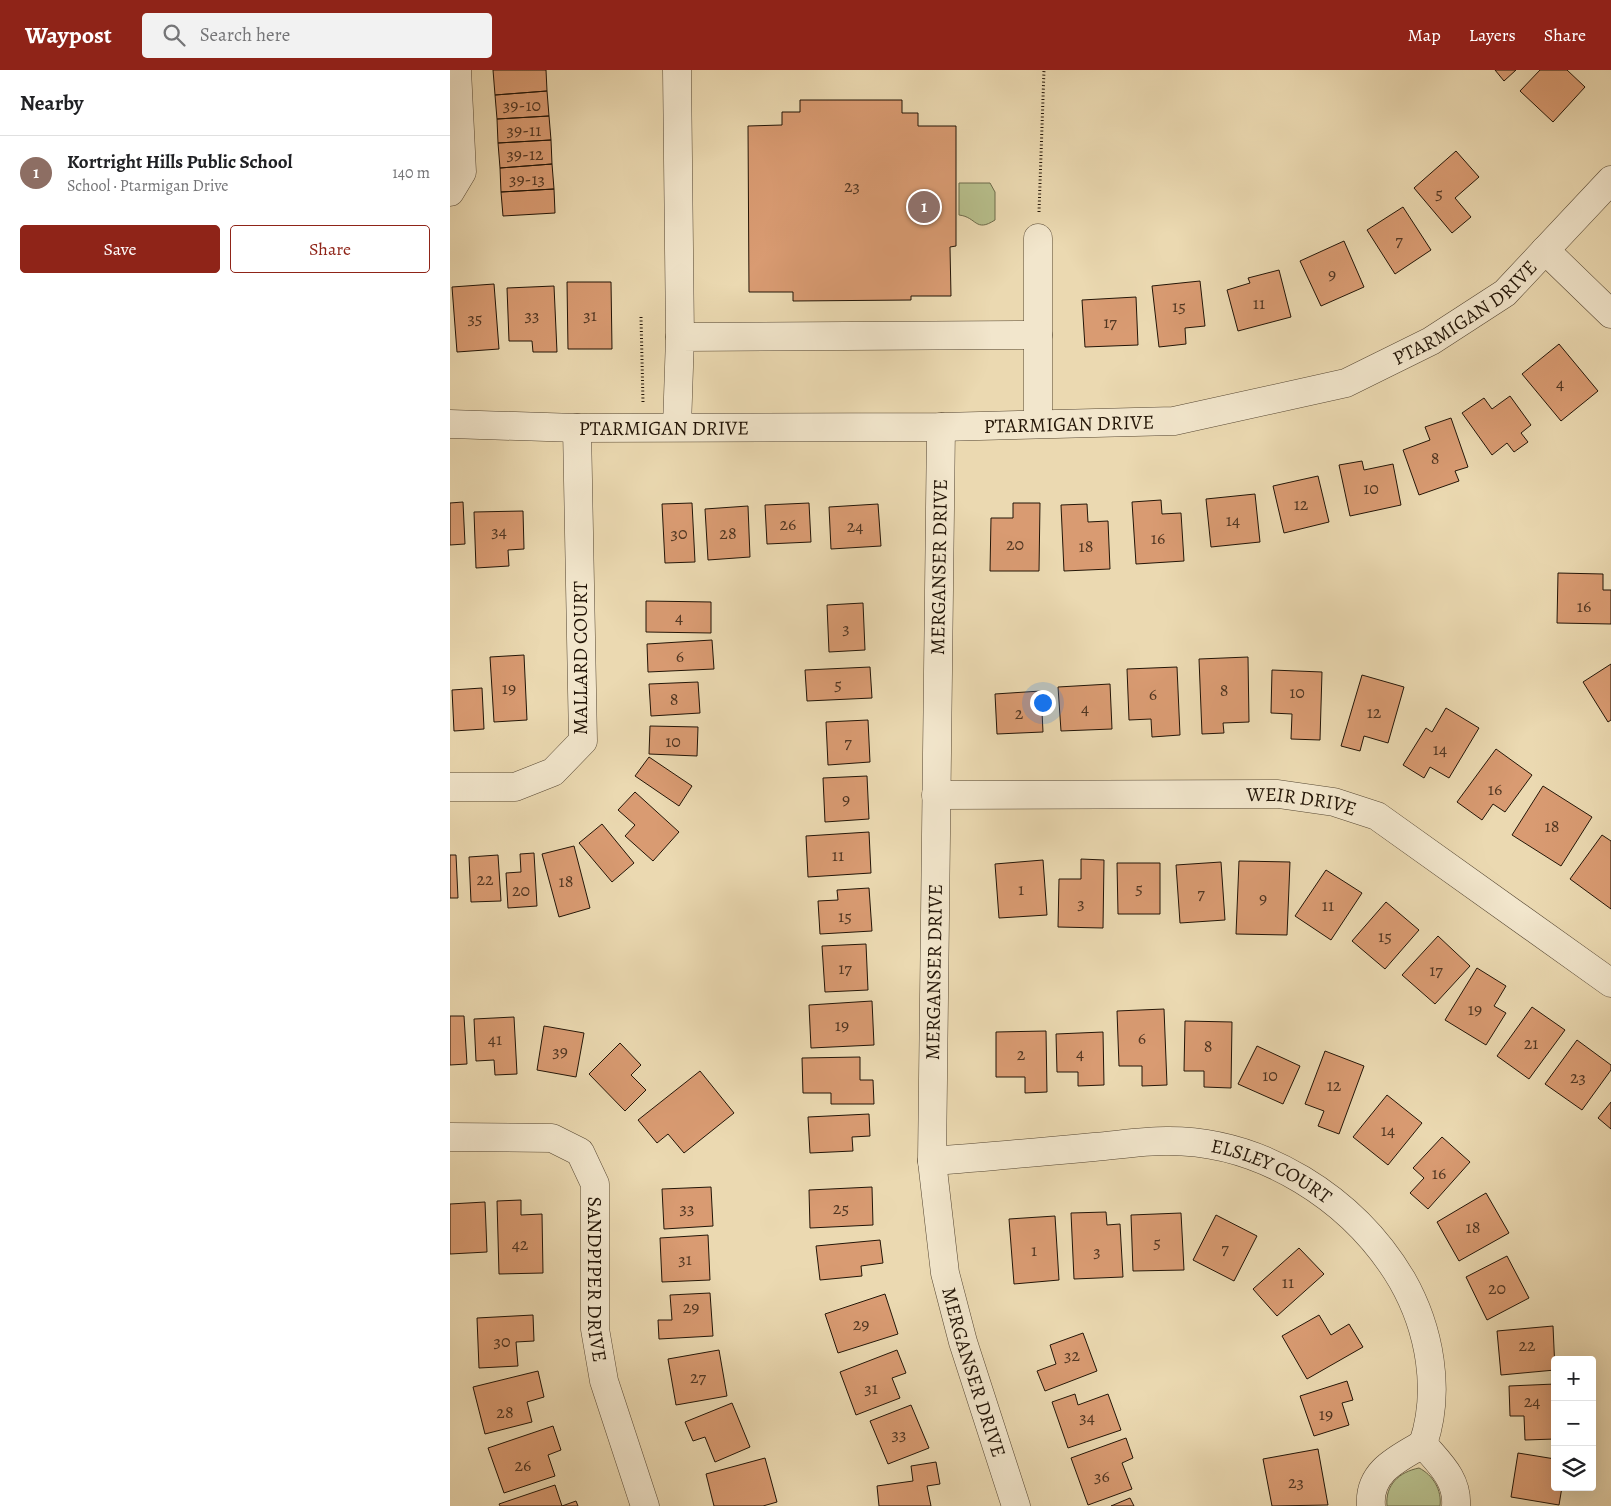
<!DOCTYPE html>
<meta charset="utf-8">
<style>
:root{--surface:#fff;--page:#f2f2f2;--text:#202124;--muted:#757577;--line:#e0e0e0;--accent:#8f2418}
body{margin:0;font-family:Alegreya,serif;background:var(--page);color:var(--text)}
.controls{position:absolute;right:15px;bottom:15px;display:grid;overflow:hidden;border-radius:5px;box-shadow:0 5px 20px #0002}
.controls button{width:45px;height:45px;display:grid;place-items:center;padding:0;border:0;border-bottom:1px solid var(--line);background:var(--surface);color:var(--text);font:25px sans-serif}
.you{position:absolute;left:592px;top:632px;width:18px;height:18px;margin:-12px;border:4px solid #fff;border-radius:50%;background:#1a73e8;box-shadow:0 0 0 8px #1a73e833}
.badge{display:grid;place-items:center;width:32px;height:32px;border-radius:50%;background:var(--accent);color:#fff;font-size:16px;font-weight:700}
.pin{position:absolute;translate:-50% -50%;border:2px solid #fff;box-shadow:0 1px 5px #0006}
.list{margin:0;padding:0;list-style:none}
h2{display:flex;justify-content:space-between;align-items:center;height:65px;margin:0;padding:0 20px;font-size:21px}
h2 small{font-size:16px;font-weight:400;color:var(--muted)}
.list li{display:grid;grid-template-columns:32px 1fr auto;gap:15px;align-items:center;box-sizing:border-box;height:75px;padding:0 20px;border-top:1px solid var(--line)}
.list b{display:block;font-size:19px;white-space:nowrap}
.list p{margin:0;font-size:16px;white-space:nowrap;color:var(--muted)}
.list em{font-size:16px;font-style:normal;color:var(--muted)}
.actions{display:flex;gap:10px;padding:15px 20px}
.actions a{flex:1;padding:11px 0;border:1px solid var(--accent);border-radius:5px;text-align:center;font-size:18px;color:var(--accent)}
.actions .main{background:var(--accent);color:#fff}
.icon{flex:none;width:28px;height:28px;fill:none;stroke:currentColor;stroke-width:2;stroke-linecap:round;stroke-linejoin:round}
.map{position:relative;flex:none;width:1161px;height:1436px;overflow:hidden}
header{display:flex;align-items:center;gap:30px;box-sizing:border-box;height:70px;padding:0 25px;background:var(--accent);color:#fff}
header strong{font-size:24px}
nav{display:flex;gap:28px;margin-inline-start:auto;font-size:18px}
.search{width:350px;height:45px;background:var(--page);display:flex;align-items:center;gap:12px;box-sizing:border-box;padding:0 18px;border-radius:5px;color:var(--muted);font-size:19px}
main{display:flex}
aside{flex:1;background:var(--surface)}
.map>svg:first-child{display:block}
.green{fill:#b7bf8c;stroke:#6d6a4a}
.building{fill:#d99b72;stroke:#231507}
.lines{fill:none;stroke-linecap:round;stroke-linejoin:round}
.minor-casing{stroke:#554632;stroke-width:29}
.path{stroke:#231507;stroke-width:3;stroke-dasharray:1 2.5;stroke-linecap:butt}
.minor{stroke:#f2e6cc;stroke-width:28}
.labels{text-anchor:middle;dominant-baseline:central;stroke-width:4;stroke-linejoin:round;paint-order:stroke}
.number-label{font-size:18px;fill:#503622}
.street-label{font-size:20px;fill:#231507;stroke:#f2e6cc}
</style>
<header>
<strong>Waypost</strong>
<div class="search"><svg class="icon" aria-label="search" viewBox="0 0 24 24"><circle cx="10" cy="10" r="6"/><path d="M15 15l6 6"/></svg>Search here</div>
<nav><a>Map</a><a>Layers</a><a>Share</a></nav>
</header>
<main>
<aside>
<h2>Nearby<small></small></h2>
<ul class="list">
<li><span class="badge" style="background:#8d6e63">1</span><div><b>Kortright Hills Public School</b><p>School · Ptarmigan Drive</p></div><em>140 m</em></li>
</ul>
<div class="actions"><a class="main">Save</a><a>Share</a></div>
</aside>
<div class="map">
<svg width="1161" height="1436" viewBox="0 0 1161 1436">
<rect width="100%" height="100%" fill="#ebd9b1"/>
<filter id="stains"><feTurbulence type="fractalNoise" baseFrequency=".004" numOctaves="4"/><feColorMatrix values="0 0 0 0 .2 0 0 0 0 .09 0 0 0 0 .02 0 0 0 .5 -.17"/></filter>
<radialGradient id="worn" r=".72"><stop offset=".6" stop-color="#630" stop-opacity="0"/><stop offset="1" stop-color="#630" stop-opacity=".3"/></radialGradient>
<!-- green -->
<path class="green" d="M509,113H540L545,122V150C525,163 527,147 509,145Z
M969,1398C983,1405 992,1420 990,1436H937C935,1415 949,1402 969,1398Z"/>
<!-- building -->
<path class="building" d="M43,0H96L97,21L45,25Z
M1045,0H1066L1054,11Z
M1090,0H1117L1135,17L1103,52L1070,21Z
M97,21L99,46L47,49L45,25Z
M350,30H452V43H468V56H506V176L500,177L501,226H461V230L343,231V222H299L298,56L332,55V42H350Z
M99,46L101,70L48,73L47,49Z
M101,70L102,94L50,98L48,73Z
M1006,81L1029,107L1005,128L1021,147L1002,163L964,118Z
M102,94L104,119L51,122L50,98Z
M104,119L105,143L53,146L51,122Z
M953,137L981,180L945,204L917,160Z
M894,171L914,217L871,236L850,191Z
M829,200L841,247L788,261L777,220L800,213L798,208Z
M750,211L755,256L735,258L736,274L709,277L702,216Z
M117,212H161L162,279H118Z
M44,214L49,279L7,282L2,217Z
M104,216L107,282H83L82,271H59L57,218Z
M686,227L688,275L635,277L632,230Z
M1109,274L1148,321L1111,351L1072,304Z
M1060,326L1081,355L1071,363L1078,372L1064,382L1057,373L1042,385L1012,343L1034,328L1042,339Z
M1001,348L1018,397L1005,401L1009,411L969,425L953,380L980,370L975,357Z
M912,391L914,400L943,394L951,435L900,446L889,395Z
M868,406L879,452L834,463L823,416Z
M805,424L810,472L761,477L756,429Z
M711,430L712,444L731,443L734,491L686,494L682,432Z
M13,432L15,474L0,475V433Z
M242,433L245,492L215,493L212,434Z
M359,433L361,472L317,474L315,435Z
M563,433H590L589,501H540L541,448H563Z
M428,434L431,476L381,479L379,437Z
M637,434L638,452L658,451L660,499L614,501L611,435Z
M298,436L300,487L258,490L255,439Z
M73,441L74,479L58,480L59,496L26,498L24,442Z
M1108,503L1153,504V520H1161V554L1107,553Z
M196,531L261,532V563L196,562Z
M413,533L415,580L379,582L377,535Z
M262,570L264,599L198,602L197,574Z
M74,585L77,650L44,652L40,587Z
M798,587L799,652L773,653L774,663L752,664L749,589Z
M1161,594V650L1158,652L1133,612Z
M420,597L422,628L357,631L355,600Z
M727,597L730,665L702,667L701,649L679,650L677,599Z
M822,600L872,602L870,670L841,669L842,644L821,643Z
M912,605L954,617L938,673L914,666L910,681L891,676Z
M248,612L250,643L201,646L199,614Z
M660,614L662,659L611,661L608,617Z
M32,618L34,659L4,661L2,620Z
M591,621L593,662L547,664L545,624Z
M996,638L1029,658L999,708L980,697L974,708L953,695L976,658L982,662Z
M418,650L420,692L378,695L376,652Z
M200,656L248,657L247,686L199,684Z
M1046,679L1082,705L1055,742L1043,734L1032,750L1007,732Z
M199,687L242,716L229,736L185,706Z
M417,706L419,749L375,752L373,708Z
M1093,716L1142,747L1111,796L1062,765Z
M185,722L229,762L203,791L175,766L185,755L168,740Z
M152,754L184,793L162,812L129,773Z
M419,762L421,803L358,807L356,766Z
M1152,765L1161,771V839L1120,809Z
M124,776L140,838L109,847L92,784Z
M84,783L87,836L58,838L56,803L71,802L70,784Z
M0,785H6L8,828H0Z
M48,785L51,831L21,832L19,787Z
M631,789L654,790L653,858L608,857L609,809H631Z
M593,790L597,845L549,848L545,794Z
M789,791L840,792L837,865L786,864Z
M771,792L775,850L730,853L726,795Z
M667,793H710V844H668Z
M876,800L912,823L881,870L845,846Z
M419,818L422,861L370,864L368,831L388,830L387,820Z
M936,832L969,860L935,899L902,871Z
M988,866L1020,896L985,934L952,905Z
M416,874L418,920L375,922L372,876Z
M1027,898L1056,916L1044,936L1056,943L1036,975L995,950Z
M422,931L424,975L361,978L359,935Z
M1082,937L1115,960L1079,1009L1047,986Z
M714,939L717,1015L692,1016V996H669L667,941Z
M0,946H14L17,994L0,995Z
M64,947L67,1004L45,1005L44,990L26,991L24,949Z
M735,951L782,952L781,1018L754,1017V1001H734Z
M94,956L134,963L126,1007L87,1000Z
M596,961L597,1022L575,1023V1007H546V962Z
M653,962L654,1015L628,1016V1002H607L606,964Z
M1127,970L1161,995V1000L1132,1040L1095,1014Z
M170,973L191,995L181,1005L196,1020L175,1041L139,1004Z
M807,976L850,996L833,1034L788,1014Z
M875,981L914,996L889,1064L868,1056L874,1041L855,1034Z
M410,987V1010H423L424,1034H381V1023H353L352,988Z
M250,1001L284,1043L234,1083L218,1064L207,1073L188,1050Z
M937,1025L972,1053L938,1095L903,1067Z
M1161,1032V1059L1148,1048Z
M419,1044L420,1066L402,1067L403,1081L360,1083L358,1047Z
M992,1067L1020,1092L978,1139L960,1123L974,1108L963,1098Z
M261,1117L263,1156L214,1159L212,1119Z
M422,1117L423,1155L360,1158L359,1120Z
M1036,1123L1059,1163L1009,1191L987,1152Z
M71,1130V1145L92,1144L93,1203L49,1204L47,1131Z
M35,1132L37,1182L0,1184V1134Z
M656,1142L657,1155L670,1154L673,1207L624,1209L621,1143Z
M731,1143L734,1200L683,1201L681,1145Z
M766,1145L807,1166L784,1211L743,1190Z
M605,1146L609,1210L564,1214L559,1149Z
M258,1165L260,1210L212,1212L210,1168Z
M430,1170L433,1193L411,1196L412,1206L370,1210L366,1176Z
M849,1178L874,1204L827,1246L803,1219Z
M1057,1186L1079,1228L1037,1250L1016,1207Z
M260,1223L263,1266L209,1269L208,1250H222L220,1225Z
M435,1224L448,1264L388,1283L375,1244Z
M83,1245L84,1271L66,1272L68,1296L29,1298L27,1248Z
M869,1245L881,1265L899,1254L913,1277L857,1309L832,1266Z
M1103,1256L1105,1300L1051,1305L1047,1261Z
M633,1263L647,1301L595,1321L587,1301L606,1294L600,1275Z
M269,1280L277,1326L226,1335L218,1289Z
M447,1280L456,1303L442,1308L450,1328L406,1345L390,1302Z
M88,1301L94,1327L77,1332L82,1352L35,1364L23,1317Z
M897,1311L903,1330L892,1333L899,1355L864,1366L850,1326Z
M1105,1314V1369L1075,1370L1074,1346H1060L1059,1316Z
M625,1324L628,1335L658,1324L671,1360L618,1378L602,1332Z
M282,1333L300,1377L265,1392L255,1367L243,1371L235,1352Z
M461,1335L479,1378L438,1394L420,1351Z
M103,1356L111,1380L98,1385L105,1406L54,1423L38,1378Z
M676,1368L683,1388L672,1393L682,1419L638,1435L621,1388Z
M868,1379L878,1435L822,1436L813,1389Z
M1068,1383L1105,1389V1417H1112L1109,1435L1061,1427Z
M315,1388L327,1432L313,1436H264L256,1404Z
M486,1392L490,1414L477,1416L481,1436H429L427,1416L463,1411L461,1396Z
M105,1415L112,1436L126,1431L128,1436H50L49,1434Z
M680,1428L684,1436H661Z"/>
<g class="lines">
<!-- minor casing -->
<g class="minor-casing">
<g id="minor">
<path d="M227,0L230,267"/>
<path d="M0,122L12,102L7,0"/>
<path d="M588,168V265"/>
<path d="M1095,180L1161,244"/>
<path id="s1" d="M0,354L127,358L491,357L724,351L896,313L981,271L1055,223L1161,110"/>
<path d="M227,357L230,267L588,265V354"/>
<path id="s2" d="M491,357L482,1091L495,1203L513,1272L566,1436"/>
<path d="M0,717H65L103,702L133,671L127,358"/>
<path id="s3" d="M486,725L828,724L884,732L927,746L1161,913"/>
<path id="s4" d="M0,1067L102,1068L130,1082L145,1114V1259L154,1311L195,1436"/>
<path id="s5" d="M482,1091C536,1087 590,1082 644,1077C668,1075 692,1071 716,1071C812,1070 904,1129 952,1210C980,1259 991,1321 973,1374"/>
<path d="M921,1436C918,1402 947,1389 973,1374C989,1393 1008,1409 1006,1436"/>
</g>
</g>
<!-- path -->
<path class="path" d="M589,142L594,0
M191,247L193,332"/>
<!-- minor -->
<use href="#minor" class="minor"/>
</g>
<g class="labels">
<!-- number labels -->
<g class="number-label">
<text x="72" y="35">39-10</text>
<text x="74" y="60">39-11</text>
<text x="75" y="84">39-12</text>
<text x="77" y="109">39-13</text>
<text x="402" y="116">23</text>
<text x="989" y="123">5</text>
<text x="949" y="170">7</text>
<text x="882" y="204">9</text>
<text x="809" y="233">11</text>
<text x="729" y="236">15</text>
<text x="82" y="245">33</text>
<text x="140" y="245">31</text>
<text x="25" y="248">35</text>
<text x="660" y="252">17</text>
<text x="1110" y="313">4</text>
<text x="985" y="388">8</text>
<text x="921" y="418">10</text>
<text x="851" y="434">12</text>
<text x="783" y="450">14</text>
<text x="338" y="454">26</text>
<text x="405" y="456">24</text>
<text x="49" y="461">34</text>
<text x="229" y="463">30</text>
<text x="278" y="463">28</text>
<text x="708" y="468">16</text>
<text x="565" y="474">20</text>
<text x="636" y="476">18</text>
<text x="1134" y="536">16</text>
<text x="229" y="547">4</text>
<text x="396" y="558">3</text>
<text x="230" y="586">6</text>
<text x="388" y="614">5</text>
<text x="59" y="618">19</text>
<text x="774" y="620">8</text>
<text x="847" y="622">10</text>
<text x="703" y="624">6</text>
<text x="224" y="629">8</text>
<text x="635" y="638">4</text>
<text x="924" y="642">12</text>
<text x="569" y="643">2</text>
<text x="223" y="671">10</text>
<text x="398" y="672">7</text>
<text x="990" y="679">14</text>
<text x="1045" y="719">16</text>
<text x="396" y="729">9</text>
<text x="1102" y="756">18</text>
<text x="388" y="785">11</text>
<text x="35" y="809">22</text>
<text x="116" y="811">18</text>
<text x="689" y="818">5</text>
<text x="571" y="819">1</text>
<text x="71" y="820">20</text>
<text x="751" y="823">7</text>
<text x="813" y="828">9</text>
<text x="631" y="833">3</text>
<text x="878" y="835">11</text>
<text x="395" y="846">15</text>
<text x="935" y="866">15</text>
<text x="395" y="898">17</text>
<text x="986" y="900">17</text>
<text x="1025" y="939">19</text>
<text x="392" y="955">19</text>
<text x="692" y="968">6</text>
<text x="45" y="969">41</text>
<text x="1081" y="973">21</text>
<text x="758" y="976">8</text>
<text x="110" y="981">39</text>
<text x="630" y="983">4</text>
<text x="571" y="984">2</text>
<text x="820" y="1005">10</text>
<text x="1128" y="1007">23</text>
<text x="884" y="1015">12</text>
<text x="938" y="1060">14</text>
<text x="989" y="1103">16</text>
<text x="237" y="1138">33</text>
<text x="391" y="1138">25</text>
<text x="1023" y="1157">18</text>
<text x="707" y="1172">5</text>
<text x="70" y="1174">42</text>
<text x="775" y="1178">7</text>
<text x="584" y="1180">1</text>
<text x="647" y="1181">3</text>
<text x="235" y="1189">31</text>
<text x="838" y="1212">11</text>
<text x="1047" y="1218">20</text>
<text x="241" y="1237">29</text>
<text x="411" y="1254">29</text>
<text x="52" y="1271">30</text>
<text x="1077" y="1275">22</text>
<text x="622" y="1285">32</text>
<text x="248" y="1307">27</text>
<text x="421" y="1318">31</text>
<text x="1082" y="1331">24</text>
<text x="55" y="1342">28</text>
<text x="876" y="1344">19</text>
<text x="637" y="1347">34</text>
<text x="449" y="1364">33</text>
<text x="73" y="1395">26</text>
<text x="652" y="1406">36</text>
<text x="846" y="1412">23</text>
</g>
<!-- street labels -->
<g class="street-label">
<text stroke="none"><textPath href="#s1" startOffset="1039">PTARMIGAN DRIVE</textPath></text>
<text stroke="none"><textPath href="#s1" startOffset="619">PTARMIGAN DRIVE</textPath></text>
<text stroke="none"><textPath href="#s1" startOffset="214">PTARMIGAN DRIVE</textPath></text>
<text transform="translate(489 497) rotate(-89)">MERGANSER DRIVE</text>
<text transform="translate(130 588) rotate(-90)">MALLARD COURT</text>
<text stroke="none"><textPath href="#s3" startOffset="366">WEIR DRIVE</textPath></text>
<text transform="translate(484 902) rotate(-89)">MERGANSER DRIVE</text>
<text stroke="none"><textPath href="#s5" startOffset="346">ELSLEY COURT</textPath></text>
<text stroke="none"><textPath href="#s4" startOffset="264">SANDPIPER DRIVE</textPath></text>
<text stroke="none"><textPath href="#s2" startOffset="950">MERGANSER DRIVE</textPath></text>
</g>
</g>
<rect width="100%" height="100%" filter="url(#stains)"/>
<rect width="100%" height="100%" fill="url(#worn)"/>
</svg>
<div class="controls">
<button>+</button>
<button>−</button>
<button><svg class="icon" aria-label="layers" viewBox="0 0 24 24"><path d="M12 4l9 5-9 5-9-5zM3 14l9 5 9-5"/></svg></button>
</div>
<div class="you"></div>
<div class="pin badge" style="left:474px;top:137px;background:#8d6e63">1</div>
</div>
</main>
